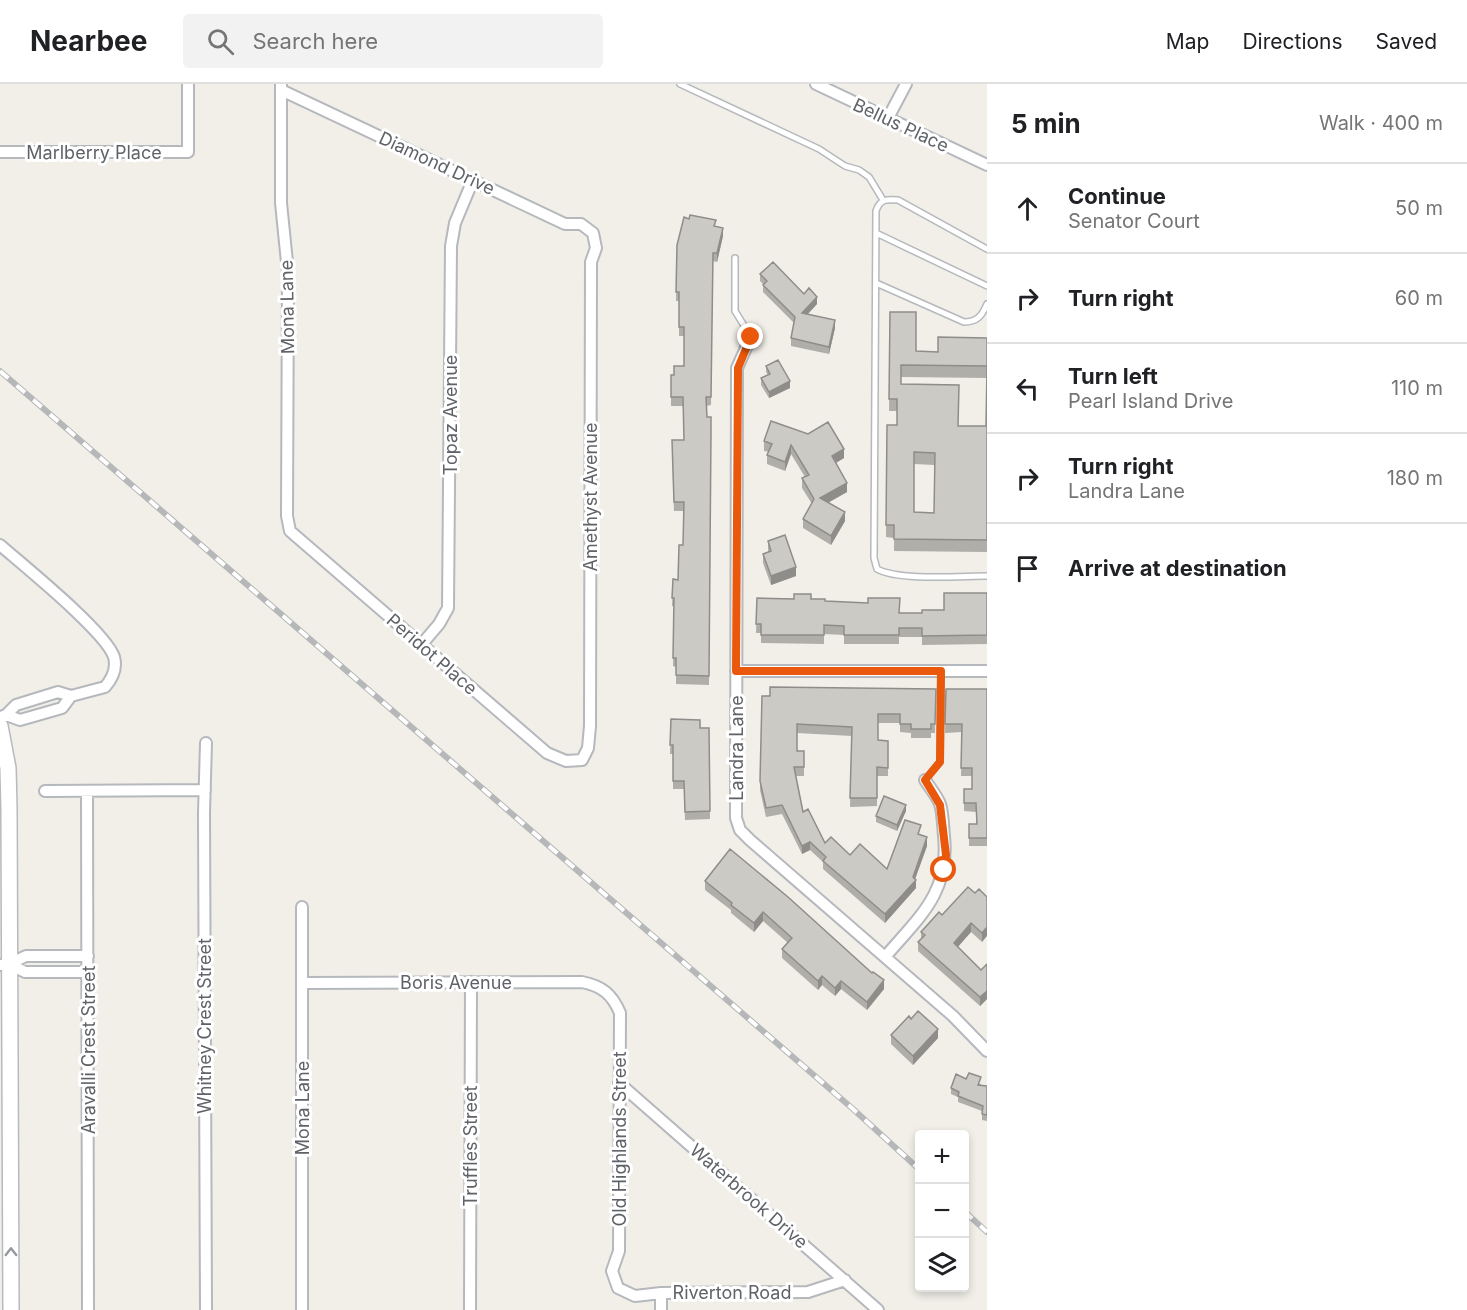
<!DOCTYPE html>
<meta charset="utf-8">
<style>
:root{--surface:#fff;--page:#f2f2f2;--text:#202124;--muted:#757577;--line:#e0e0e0}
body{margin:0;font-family:Inter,sans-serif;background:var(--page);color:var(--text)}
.controls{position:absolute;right:18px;bottom:18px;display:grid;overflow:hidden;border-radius:6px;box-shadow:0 3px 9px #0003}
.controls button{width:54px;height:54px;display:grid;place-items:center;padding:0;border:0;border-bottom:2px solid var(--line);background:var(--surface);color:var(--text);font:30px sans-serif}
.stop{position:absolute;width:18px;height:18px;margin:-14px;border:4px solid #ea580c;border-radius:50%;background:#fff}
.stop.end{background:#ea580c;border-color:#fff;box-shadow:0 2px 6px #0008}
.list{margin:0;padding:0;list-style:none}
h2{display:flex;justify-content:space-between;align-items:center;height:78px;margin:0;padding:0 24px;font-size:26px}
h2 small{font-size:20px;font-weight:400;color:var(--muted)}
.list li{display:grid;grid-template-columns:39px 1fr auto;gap:18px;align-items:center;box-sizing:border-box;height:90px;padding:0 24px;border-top:2px solid var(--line)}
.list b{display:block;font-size:22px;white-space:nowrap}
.list p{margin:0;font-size:20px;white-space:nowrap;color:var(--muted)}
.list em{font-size:20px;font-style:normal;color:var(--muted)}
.icon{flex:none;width:33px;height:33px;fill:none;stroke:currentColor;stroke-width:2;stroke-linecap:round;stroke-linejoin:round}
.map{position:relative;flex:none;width:987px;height:1226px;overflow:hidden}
header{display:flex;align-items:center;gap:36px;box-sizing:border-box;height:84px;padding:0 30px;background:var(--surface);border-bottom:2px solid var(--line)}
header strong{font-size:28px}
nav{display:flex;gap:33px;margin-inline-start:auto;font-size:21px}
.search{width:420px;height:54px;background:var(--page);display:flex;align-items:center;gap:15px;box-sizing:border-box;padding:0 21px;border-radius:6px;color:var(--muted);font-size:22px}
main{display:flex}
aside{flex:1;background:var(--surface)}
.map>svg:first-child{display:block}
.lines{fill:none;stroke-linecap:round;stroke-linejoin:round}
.lane-casing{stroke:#b5b8bc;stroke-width:8}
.street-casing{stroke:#b5b8bc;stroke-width:14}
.secondary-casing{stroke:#b6babf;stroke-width:18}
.lane{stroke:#fff;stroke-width:5}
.street{stroke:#fff;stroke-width:10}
.secondary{stroke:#fff;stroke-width:15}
.rail-casing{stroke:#b6b7b8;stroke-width:6}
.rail{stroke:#fff;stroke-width:4;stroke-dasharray:11;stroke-linecap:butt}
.wall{fill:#afaea9;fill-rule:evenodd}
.shaded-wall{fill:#8f8d8a}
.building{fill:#cccac5;stroke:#8f8d8a;stroke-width:1.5;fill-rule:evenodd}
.oneway{stroke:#979a9d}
.route{stroke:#ea580c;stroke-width:8}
.labels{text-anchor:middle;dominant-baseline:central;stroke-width:6;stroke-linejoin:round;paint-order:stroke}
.street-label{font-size:18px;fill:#5f6368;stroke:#fff}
</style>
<header>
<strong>Nearbee</strong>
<div class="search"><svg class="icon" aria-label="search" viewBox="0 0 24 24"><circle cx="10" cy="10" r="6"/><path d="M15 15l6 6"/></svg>Search here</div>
<nav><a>Map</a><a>Directions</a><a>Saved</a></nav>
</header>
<main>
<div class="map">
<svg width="987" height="1226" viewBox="0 0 987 1226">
<rect width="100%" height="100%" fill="#f1efe8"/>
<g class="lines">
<!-- lane casing -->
<g class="lane-casing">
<path id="lane" d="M680,0L819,65L845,82L859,86L869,93L883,116
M876,149L987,202
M987,165L898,116C886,115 880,115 876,127L874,474L877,485C899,497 960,492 987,492
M735,174V227L751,253
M876,199L964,238C977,238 982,232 987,220
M925,696L940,678L941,587"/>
</g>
<!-- street casing -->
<g class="street-casing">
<path id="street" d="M281,0V119L288,188L287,432L290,447L547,669L566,677L582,676L588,664L590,642L591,178L596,164L593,149L581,140H565L281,6
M816,0L987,81
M888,34L906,0
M0,68H188V0
M751,253L737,284L736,734L740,746L750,756L953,932L987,967
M0,461C23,481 106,548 114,573C117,584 112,595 105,603L71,612L62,624L20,636L6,631
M422,560L439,540L448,524L451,162L455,139L473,96
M736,587H987
M1,633L6,631L16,621L58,608L71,612
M45,707L205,706
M87,707L88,1226
M302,823V1226
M885,873C919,833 950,809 944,752C943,743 943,729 940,720C937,712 930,704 925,696
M9,880L25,888H88
M0,881L9,880L26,872H88
M303,899L582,898C602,902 612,910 620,929L619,1167L612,1187L618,1204L635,1212L661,1209L808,1208L845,1196
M619,999L878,1226
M661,1209V1226
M206,1226L204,729L206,659
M470,1226L471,898"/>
</g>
<!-- secondary casing -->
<g class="secondary-casing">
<path id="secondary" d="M0,642L8,684L9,725L11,1226"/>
</g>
<!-- lane -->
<use href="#lane" class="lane"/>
<!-- street -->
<use href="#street" class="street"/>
<!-- secondary -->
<use href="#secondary" class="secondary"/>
<!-- rail casing -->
<g class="rail-casing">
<path id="rail" d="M0,287L853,1025L920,1086
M964,1127L987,1148"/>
</g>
<!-- rail -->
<use href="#rail" class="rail"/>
</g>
<!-- wall -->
<path class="wall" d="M716,142L723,152L717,178L713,177L711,321L706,322L707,333H711L709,601L676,600V583L673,582L674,522H672L673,495L678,496L683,461L684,427H674L672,365L684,356L683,322H671V291H674L684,282V252H679V217H676L677,161Z
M760,190L804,210L817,220L808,230L835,244L829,270L791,262V254L794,239L763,208V200L760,197Z
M890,228L916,267L938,268L987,265V468L894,467V454L886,453L887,341H897V327H889ZM901,293L987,294L986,342H958L901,300ZM914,380L934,381V429L914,428Z
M766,282L790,304L769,314L761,301V294L768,291L766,288Z
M771,337L844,374L836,379L847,408L828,419L845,437L831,461L803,444V435L812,420L802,404V394L805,393L791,370L785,387L767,380V371L769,368L764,367V357Z
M768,457L796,492L771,501L763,479V470L768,468Z
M987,509V560L922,561V553H899V560H844V551L824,550V560L761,559V549H756L757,514L811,515L899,529H922L944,526Z
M936,605L935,649H931V654H911V649L900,648V639H878V656L888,665V692H877V722L850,723L852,652L797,649V667H804V692H796L803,728L825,759L850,771L887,785L921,750V751L927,762L915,795L916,804L885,839L823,785V778L810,766L802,770L782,730L766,733L760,706L762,612Z
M946,605H987V762H969V740H976V728L964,727V705H972V692H961L962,648L945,649Z
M671,635L700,644H709L710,735L685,736L684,705H673V670H670Z
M906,727L897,747L876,738V732Z
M730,765L884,905L867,926L841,905L835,912L822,901L818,906L782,874V865L788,859L763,837L754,848L731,829V826L705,806V797Z
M975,809L987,813L982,858L971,848L958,863L981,886L987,880V915L980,922L918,867V858L921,855V848L942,831Z
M891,951L938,954L913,981L891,960Z
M966,995L981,1000V1001L987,1002V1037L982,1036V1027L958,1018V1013L951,1010V1004Z"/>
<!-- shaded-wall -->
<path class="shaded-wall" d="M723,144V152L717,178V169Z
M817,213V220L802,236V229Z
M835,236V244L829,270V263Z
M790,297V304L769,314V308Z
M791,361V370L785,387V378Z
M844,365V374L832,381V372Z
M847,399V408L820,423V414Z
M845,428V437L831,461V452Z
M796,483V492L771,501V492Z
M906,721V727L897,747V741Z
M927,753V762L914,798L916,796V804L885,839V830L913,793Z
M810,758V766L802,770V762Z
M763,828V837L754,848V839Z
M971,839V848L954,867V859Z
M987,843V852L982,858V849Z
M822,892V901L818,906V897Z
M884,896V905L867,926V918Z
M841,897V905L835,912V904Z
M987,906V915L980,922V913Z
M938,945V954L913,981V972Z"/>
<!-- building -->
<path class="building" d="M690,131L716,136L714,142L723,144L717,169H713L711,313H706L707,333H711V348L709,592L676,591V574H673L674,514H672L673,495L678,496L679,461H683L684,418H674L672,356H684L683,313H671V291H674V282H684V243H679V208H676L677,161L684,133L689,135Z
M773,178L804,210L809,204L817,213L802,229L835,236L829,263L791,254L795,233L763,201L767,197L760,190Z
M890,228H916V267L938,268V253L987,254V456L894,455V441H886L887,341H897V315H889ZM901,281L987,282L986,342H958L959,301L901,300ZM914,368L935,369L934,429L914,428Z
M778,276L790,297L769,308L761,294L770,290L766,282Z
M771,337L808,350L828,338L844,365L832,372L847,399L820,414L845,428L831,452L803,435L814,415L802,394L809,391L791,361L785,378L767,371L772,360L764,357Z
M785,451L796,483L771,492L763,470L771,467L768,457Z
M944,509H987V551L922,552V544H899V551H844V542L824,541V551H761V540H756L757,514L794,515V510H811V515H825V517L868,519V514H900L899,529H922V526H944Z
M770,603L936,605L935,640H931V645H911V640H900V630H878V656L888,657V684L877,683V714H850L852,643L797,640V667H804V683H794L803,728L808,725L825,759L831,753L850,771L860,760L887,785L905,736L921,741L918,750L927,753L913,793L916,796L885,830L823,777L826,773L810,758L802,762L782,721L766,724L760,697L762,612H770Z
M946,605H987V754H969V740H977L976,719H964V705H972V684H961L962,640H945Z
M671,635L700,636V644H709L710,727L685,728L684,697H673V661H670Z
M884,712L906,721L897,741L876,732Z
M730,765L788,813L872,889L873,888L884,896L867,918L841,897L835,904L822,892L818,897L782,865L792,854L763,828L754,839L731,821L732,819L705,797Z
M968,803L975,809L979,805L987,813V843L982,849L971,839L954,859L981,886L987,880V907L980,913L918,858L925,851L921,848L939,828L942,831Z
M918,927L938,945L913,972L891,951L909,932L911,935Z
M969,989L981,993L978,1001L987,1002V1031L982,1030L983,1022L958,1012L959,1008L951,1004L956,990L966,995Z"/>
<!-- one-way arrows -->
<defs><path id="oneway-chevron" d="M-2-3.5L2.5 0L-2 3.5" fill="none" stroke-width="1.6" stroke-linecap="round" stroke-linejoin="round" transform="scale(1.5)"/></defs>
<use class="oneway" href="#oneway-chevron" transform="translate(11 1168) rotate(-90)"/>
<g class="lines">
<!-- route -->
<path class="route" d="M751,253L738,284L736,587H941L940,678L925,696L940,721L946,771L944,786"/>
</g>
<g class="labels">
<!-- street labels -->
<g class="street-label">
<text transform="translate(901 41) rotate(25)">Bellus Place</text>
<text x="94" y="68">Marlberry Place</text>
<text transform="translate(437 79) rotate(25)">Diamond Drive</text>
<text transform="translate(287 223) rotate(-91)">Mona Lane</text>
<text transform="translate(450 331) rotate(-90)">Topaz Avenue</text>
<text transform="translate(590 413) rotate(-90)">Amethyst Avenue</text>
<text transform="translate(432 570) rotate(41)">Peridot Place</text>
<text transform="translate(736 664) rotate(-90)">Landra Lane</text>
<text x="456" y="898">Boris Avenue</text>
<text transform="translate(204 942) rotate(-90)">Whitney Crest Street</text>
<text transform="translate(88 966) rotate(-90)">Aravalli Crest Street</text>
<text transform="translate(302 1024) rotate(-90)">Mona Lane</text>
<text transform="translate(619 1055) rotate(-90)">Old Highlands Street</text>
<text transform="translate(470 1062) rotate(-90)">Truffles Street</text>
<text transform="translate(749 1112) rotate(41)">Waterbrook Drive</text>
<text x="732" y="1208">Riverton Road</text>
</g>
</g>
</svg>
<div class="controls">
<button>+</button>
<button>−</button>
<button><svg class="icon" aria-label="layers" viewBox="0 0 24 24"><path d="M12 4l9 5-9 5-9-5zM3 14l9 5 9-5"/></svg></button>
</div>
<div class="stop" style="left:944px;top:786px"></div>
<div class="stop end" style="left:751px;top:253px"></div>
</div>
<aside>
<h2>5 min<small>Walk · 400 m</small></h2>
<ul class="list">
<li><svg class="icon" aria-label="ahead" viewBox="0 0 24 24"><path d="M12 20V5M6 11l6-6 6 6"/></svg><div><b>Continue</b><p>Senator Court</p></div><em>50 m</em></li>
<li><svg class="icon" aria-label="right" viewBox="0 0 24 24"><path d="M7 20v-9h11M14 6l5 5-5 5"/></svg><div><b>Turn right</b></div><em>60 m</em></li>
<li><svg class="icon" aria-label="left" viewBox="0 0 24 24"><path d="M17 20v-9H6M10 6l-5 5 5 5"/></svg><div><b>Turn left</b><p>Pearl Island Drive</p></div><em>110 m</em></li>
<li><svg class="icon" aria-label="right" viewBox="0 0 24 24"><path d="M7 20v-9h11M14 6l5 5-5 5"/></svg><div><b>Turn right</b><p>Landra Lane</p></div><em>180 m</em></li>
<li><svg class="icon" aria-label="arrive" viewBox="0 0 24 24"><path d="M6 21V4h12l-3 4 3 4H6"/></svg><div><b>Arrive at destination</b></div></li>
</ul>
</aside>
</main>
